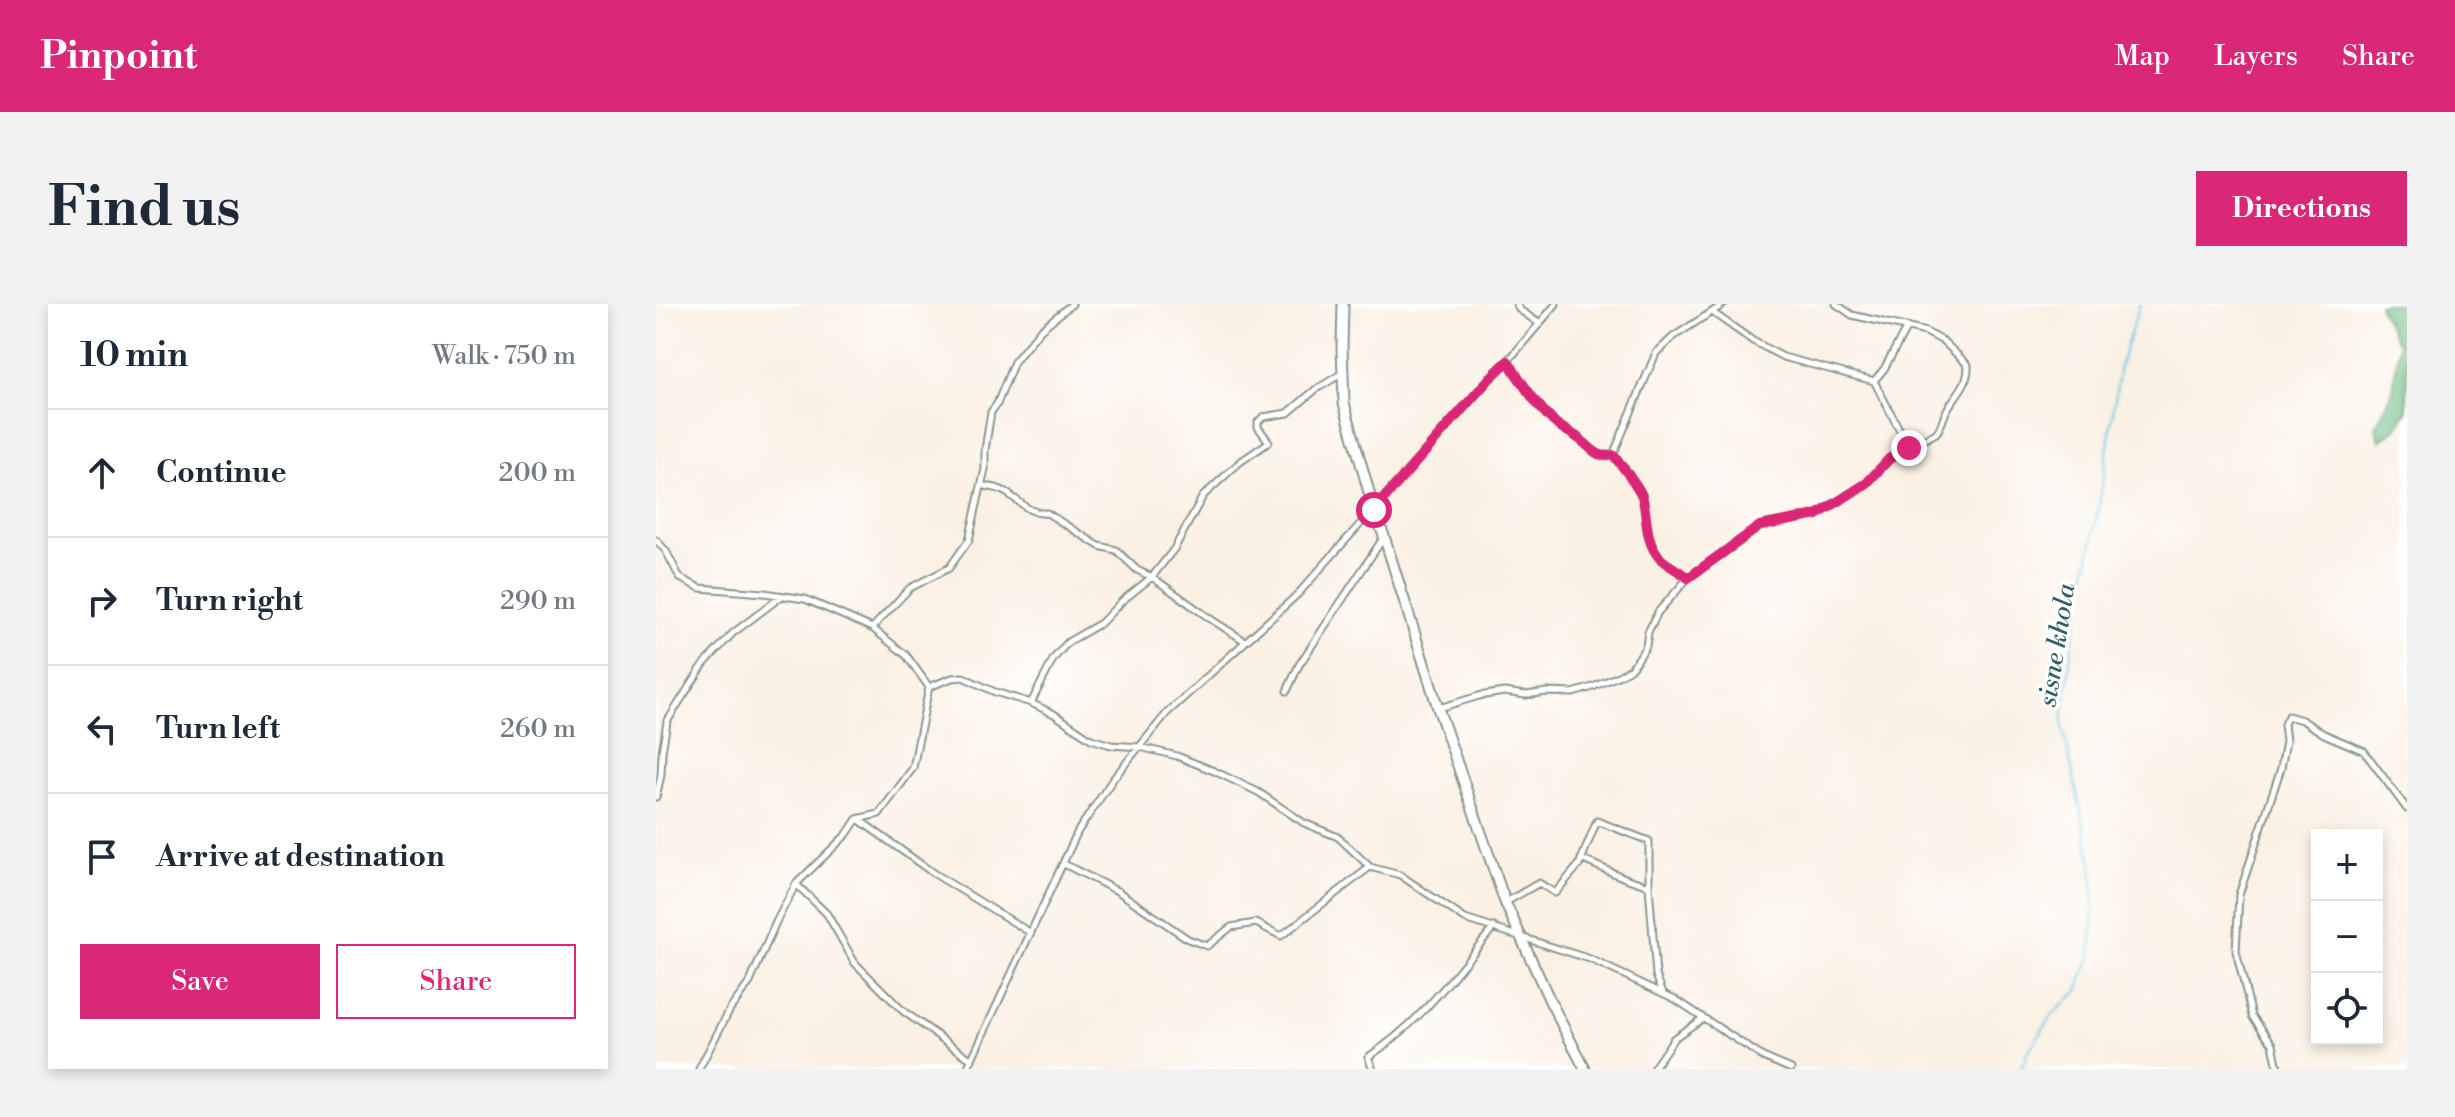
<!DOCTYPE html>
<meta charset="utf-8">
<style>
:root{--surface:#fff;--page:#f2f2f3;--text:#1f2937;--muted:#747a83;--line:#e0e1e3;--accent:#db2777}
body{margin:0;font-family:"Libre Bodoni",serif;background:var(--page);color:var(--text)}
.controls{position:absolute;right:24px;bottom:24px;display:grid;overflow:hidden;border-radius:0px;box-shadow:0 4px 12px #0003}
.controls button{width:72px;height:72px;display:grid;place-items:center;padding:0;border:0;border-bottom:2px solid var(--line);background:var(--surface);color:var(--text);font:40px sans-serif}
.stop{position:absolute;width:24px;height:24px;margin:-18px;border:6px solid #db2777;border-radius:50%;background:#fff}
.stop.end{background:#db2777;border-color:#fff;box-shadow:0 2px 8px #0008}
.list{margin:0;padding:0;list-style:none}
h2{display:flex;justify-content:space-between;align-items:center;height:104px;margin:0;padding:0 32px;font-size:34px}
h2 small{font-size:26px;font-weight:400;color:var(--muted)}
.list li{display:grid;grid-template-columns:52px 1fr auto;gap:24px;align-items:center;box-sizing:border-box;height:128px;padding:0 32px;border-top:2px solid var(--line)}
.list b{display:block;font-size:30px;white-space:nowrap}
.list em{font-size:26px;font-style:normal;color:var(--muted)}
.actions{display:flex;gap:16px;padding:24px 32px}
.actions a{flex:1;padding:18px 0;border:2px solid var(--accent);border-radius:0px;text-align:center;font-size:28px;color:var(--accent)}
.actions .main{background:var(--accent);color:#fff}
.icon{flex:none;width:44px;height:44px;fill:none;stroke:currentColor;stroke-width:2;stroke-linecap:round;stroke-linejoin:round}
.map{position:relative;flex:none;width:1751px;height:765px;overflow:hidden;border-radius:0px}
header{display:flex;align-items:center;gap:48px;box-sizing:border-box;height:112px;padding:0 40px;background:var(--accent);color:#fff}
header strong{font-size:38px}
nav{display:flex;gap:44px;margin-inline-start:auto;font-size:28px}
.intro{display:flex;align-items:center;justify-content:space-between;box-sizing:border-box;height:192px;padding:0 48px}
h1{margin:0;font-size:56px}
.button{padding:20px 36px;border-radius:0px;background:var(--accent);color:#fff;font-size:28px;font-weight:700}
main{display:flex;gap:48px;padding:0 48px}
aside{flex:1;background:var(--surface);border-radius:0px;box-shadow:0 4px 12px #0003}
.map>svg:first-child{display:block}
.forest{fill:#73be86;stroke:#497e5d;stroke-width:2}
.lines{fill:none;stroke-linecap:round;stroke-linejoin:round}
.stream{stroke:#65c6e3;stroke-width:2}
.street-casing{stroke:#8c968c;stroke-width:9}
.primary-casing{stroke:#8c968c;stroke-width:13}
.street{stroke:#fff;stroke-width:5}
.primary{stroke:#fff;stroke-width:9}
.route{stroke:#db2777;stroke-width:10}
.labels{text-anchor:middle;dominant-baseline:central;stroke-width:7;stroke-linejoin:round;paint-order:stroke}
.water-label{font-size:26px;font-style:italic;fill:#305f60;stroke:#fff}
</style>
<header>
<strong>Pinpoint</strong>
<nav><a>Map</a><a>Layers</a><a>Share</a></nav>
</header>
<div class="intro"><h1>Find us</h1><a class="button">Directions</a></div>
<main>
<aside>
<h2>10 min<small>Walk · 750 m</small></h2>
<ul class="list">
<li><svg class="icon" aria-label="ahead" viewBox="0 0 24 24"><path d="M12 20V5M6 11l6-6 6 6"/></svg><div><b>Continue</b></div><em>200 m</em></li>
<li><svg class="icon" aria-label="right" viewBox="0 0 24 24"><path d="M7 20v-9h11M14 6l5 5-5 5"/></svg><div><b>Turn right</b></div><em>290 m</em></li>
<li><svg class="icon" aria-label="left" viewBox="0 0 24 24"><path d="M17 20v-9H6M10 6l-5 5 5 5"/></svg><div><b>Turn left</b></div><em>260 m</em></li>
<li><svg class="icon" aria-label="arrive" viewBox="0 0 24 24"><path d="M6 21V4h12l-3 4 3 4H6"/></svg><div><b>Arrive at destination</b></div></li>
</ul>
<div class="actions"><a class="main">Save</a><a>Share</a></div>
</aside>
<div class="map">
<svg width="1751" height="765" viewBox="0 0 1751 765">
<rect width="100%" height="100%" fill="#fff"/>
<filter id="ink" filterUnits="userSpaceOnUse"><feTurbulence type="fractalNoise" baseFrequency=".0125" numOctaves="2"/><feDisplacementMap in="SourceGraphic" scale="16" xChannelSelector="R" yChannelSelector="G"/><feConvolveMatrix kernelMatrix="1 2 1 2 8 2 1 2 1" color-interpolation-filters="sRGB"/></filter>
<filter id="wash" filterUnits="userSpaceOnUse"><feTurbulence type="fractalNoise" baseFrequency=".006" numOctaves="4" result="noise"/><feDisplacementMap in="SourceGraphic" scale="32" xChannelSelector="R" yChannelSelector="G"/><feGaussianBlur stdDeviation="1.8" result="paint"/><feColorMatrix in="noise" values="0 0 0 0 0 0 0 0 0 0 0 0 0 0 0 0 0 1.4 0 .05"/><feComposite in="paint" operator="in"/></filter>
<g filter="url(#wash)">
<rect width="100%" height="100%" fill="#faf0e3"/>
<!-- forest -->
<path class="forest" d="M1723,0H1751V108L1740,125L1724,137L1720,123L1737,87L1743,40L1723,4Z"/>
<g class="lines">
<!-- stream -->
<path class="stream" d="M1365,765L1371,749L1397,710L1422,687L1435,650L1438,604L1436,559L1406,419L1417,335L1443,202L1464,61L1484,0"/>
</g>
</g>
<g filter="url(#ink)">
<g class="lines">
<!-- street casing -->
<g class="street-casing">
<path id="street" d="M860,0L864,6L884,20
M1056,8L1097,37L1127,53L1218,77L1228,65L1251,23
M852,57C865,78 880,101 898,118C906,125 916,129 925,136C936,145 942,155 957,151L1000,49L1017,33L1068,0
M1218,77L1253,144
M957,151C965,159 982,182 986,192C992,212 988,234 1002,252C1008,260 1023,266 1032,274
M325,181C331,183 339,183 345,186C362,193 371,211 391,209L443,242L460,246L481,266L496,273L556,316L589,337
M0,236L10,247L24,274L44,284L108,289L149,295L216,324L250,351L273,383L296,374L307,373L339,388L375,399L398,410L435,435L455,441L484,443L521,452L558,467L602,488L648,519L682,533L714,563L744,571L809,615L934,655L1019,695L1107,753L1135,765
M216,324L254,284L293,264L313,236L329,165V146L335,108L341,100L358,58L385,25L416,0
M631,387L643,361L728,233
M375,399L398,354L412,338L445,319L466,297L496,273L518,245L547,192L584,158L613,138L602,123V118L607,113L632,109L659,86L685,70
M783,404L823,392L848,388L870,391L891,388L917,389L937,383L964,371L974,365L982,355L990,342L992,328L1002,308L1032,274L1104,222L1161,211L1211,179L1233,155L1280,129C1287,121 1287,112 1292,104C1301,89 1313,80 1312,61L1287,37L1270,28L1196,11L1180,0
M0,493L5,471L6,448L11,418L24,397L48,360L77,329L126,292
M202,515L277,569L375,629
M925,555L969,574L993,582
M408,560L463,588L532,635L551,642L575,623L600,619L625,632L714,563
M140,580L171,610L199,659L247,707L316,756
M850,598L883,579L899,589L923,561L941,517L993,537V582L1000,671L1007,689
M43,765L74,705L94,678L120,618L140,580L191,530L201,515L223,510L257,464L273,383
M311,765L422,527L457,475L511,409L642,290L834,74L852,57L900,0
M717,765L712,753C764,720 799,670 838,623
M997,765L1018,734L1046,715
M1622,765L1617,740L1596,712L1580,647L1583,591L1625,464L1630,437L1628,420L1632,412L1646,416L1668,430L1708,447L1751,505"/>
</g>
<!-- primary casing -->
<g class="primary-casing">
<path id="primary" d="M687,0L686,43L688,99L718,206L728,232L782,404L849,598L894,697L929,765"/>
</g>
<!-- street -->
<use href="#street" class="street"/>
<!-- primary -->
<use href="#primary" class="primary"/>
</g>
</g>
<g class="lines" filter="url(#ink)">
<!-- route -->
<path class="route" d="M718,206L834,74L852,57C865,78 880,101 898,118C906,125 916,129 925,136C936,145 942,155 957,151C964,159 982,182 986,192C992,212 988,234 1002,252C1008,260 1023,266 1032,274L1104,222L1161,211L1211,179L1233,155L1253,144"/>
</g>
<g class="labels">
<!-- water labels -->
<g class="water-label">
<text transform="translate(1401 341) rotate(-81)">sisne khola</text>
</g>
</g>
</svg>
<div class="controls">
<button>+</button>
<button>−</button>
<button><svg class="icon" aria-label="locate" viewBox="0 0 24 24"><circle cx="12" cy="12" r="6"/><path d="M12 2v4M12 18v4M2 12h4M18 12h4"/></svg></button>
</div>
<div class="stop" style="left:718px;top:206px"></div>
<div class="stop end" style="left:1253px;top:144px"></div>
</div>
</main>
